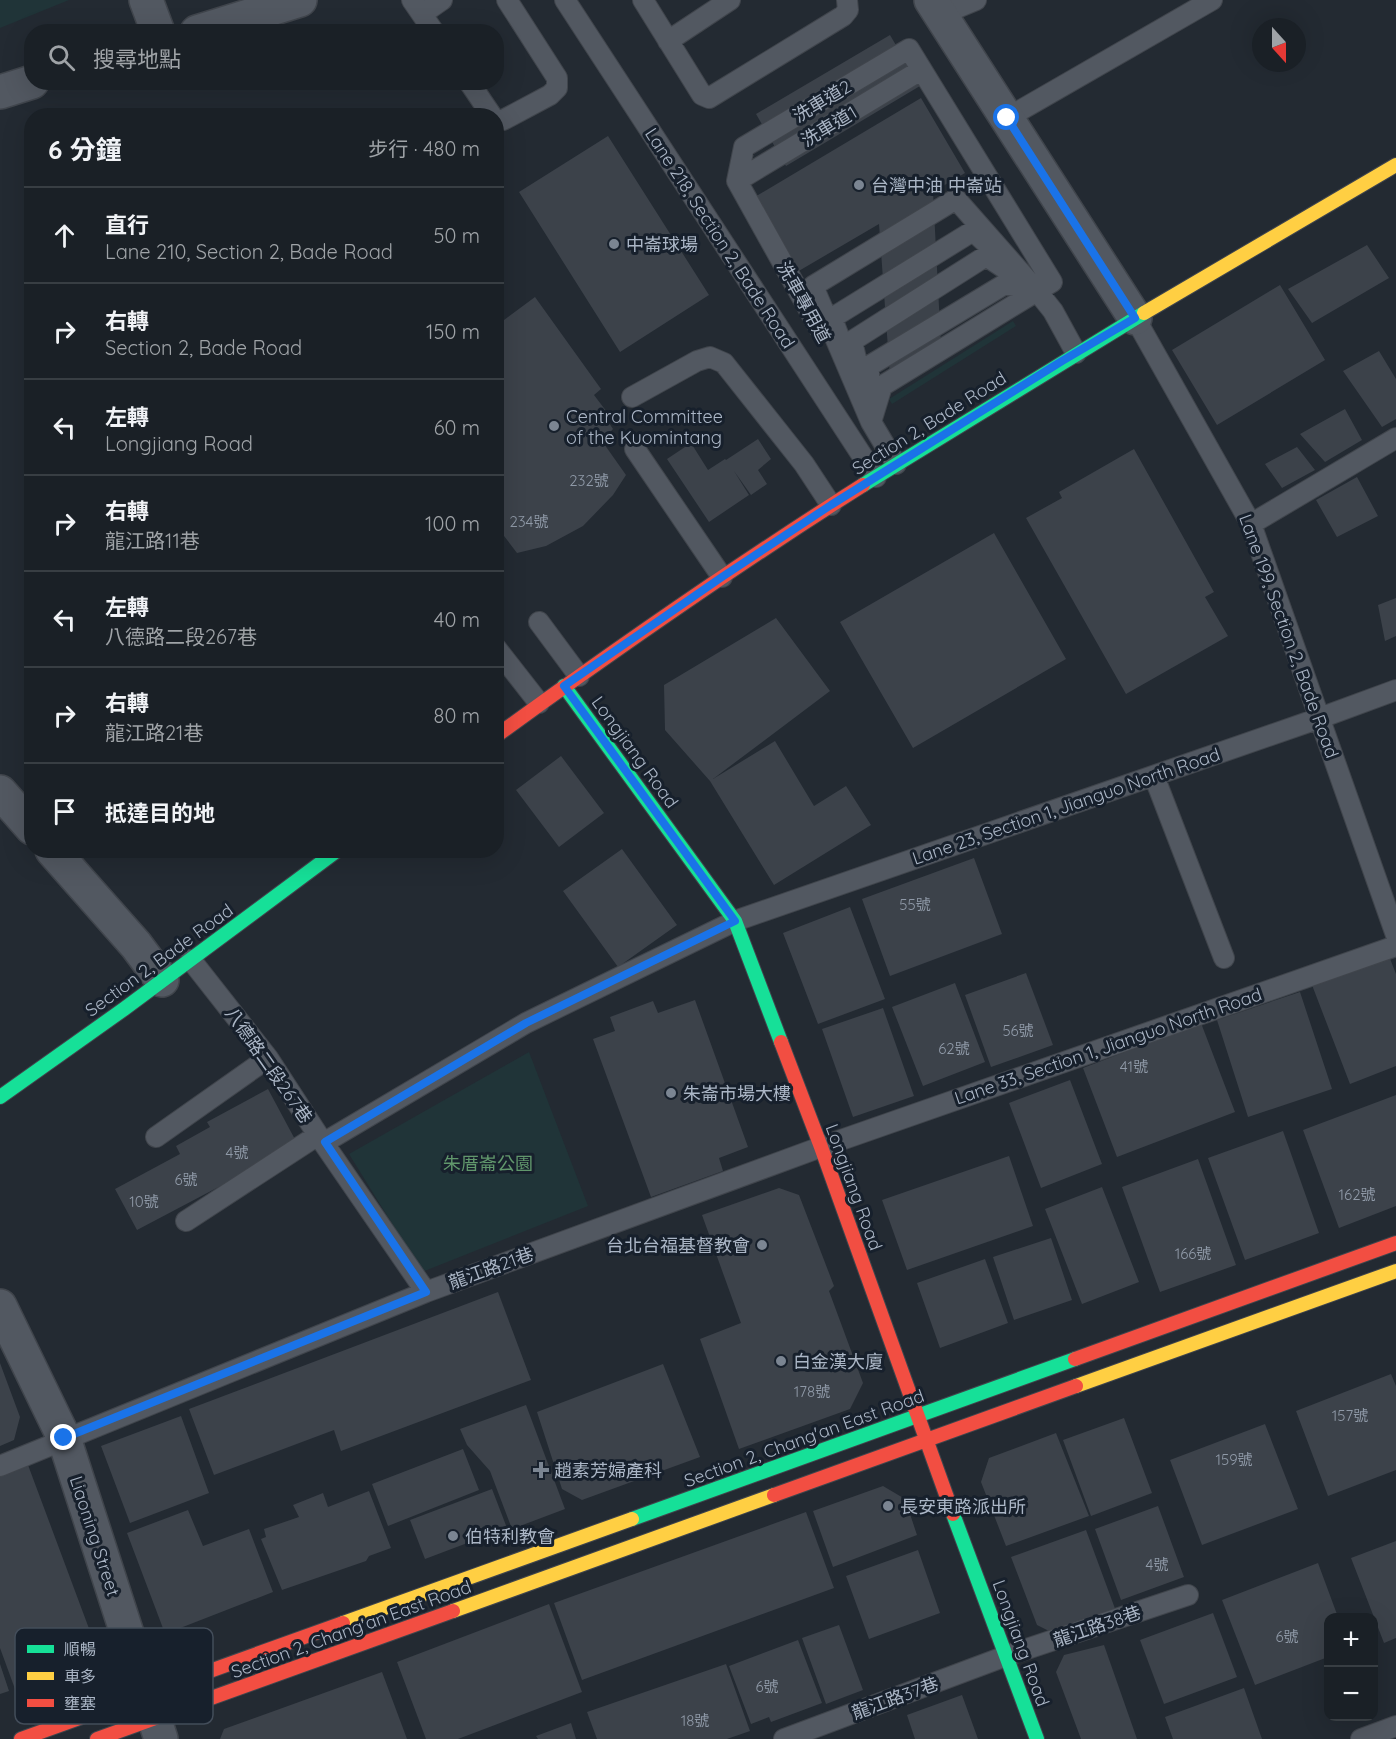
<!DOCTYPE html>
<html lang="zh-TW">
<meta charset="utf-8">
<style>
:root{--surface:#1a2026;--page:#23282e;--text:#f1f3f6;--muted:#9fa3a7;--line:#383e43}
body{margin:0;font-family:Quicksand,"Noto Sans TC",sans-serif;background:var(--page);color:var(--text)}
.controls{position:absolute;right:18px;bottom:18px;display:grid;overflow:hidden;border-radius:12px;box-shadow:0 6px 24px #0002}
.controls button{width:54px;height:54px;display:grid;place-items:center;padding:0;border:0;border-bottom:2px solid var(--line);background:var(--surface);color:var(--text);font:30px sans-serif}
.compass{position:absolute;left:1252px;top:18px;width:54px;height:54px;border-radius:50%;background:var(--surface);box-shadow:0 6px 24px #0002;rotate:159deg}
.stop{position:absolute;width:18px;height:18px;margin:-14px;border:4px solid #1a73e8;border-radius:50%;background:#fff}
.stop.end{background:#1a73e8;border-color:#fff;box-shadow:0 2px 6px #0008}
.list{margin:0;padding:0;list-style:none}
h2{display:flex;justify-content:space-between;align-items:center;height:78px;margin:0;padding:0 24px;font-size:26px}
h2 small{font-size:20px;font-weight:400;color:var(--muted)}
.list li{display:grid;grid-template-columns:39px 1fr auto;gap:18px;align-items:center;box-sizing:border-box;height:96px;padding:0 24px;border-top:2px solid var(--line)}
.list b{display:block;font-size:22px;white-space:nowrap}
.list p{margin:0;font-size:20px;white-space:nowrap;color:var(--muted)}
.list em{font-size:20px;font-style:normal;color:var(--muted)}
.icon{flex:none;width:33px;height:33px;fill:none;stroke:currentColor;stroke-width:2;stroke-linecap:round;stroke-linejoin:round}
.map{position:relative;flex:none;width:1396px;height:1739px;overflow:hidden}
.search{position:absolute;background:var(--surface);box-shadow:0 6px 24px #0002;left:24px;top:24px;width:480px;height:66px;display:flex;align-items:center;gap:15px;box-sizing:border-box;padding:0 21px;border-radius:24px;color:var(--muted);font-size:22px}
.panel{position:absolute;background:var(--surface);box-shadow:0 6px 24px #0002;left:24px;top:108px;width:480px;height:750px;border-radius:24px}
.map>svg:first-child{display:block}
.green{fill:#203438}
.building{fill:#3c424a}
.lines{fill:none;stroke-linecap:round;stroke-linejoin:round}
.lane-casing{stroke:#40454c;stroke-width:22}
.street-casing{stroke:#40454c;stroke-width:36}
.fast-casing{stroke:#40454c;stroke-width:16}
.slow-casing{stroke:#40454c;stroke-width:16}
.jam-casing{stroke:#40454c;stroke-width:16}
.lane{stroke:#525861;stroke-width:20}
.street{stroke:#525861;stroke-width:33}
.fast{stroke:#16e098;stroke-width:14}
.slow{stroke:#ffcf43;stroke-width:14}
.jam{stroke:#f24e42;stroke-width:14}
.route{stroke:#1a73e8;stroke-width:8}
.poi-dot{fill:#7b8592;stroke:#17202c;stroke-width:2}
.labels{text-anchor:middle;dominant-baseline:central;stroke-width:6;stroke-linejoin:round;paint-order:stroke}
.number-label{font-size:15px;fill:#8f99a7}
.street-label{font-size:18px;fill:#abb6c6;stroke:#17202c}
.poi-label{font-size:18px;fill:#abb6c6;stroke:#17202c;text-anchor:start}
.park-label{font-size:18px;fill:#61976c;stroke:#17202c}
.key{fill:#17202c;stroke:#434d5a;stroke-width:1.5}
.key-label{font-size:16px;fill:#abb6c6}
</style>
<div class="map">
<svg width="1396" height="1739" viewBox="0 0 1396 1739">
<rect width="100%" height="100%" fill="#232a32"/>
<!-- green -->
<path class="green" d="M0,0H69L0,28Z
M1013,321L1016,326L892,404L889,399Z
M529,1052L588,1206L422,1272L349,1154Z"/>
<!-- building -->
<path class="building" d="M890,35L920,86L786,166L756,114Z
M921,98L965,173L933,192L941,345L890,376L879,224L797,272L753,198Z
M608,136L709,295L620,352L519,192Z
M1367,245L1389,278L1312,323L1288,289Z
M1280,285L1325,360L1217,425L1172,350Z
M535,297L601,389L594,395L613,420L609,423L613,429L602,441L626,475L613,495L583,526L546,546L517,553L501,532L496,535V326Z
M1379,351L1396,379V419L1382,427L1343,371Z
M1345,409L1362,440L1325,462L1300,434Z
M758,439L771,459L758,470L767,484L751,495L734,471L749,495L709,522L667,459L691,443L708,470L725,459L726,460Z
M1297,447L1315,470L1282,488L1265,464Z
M1134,449L1214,592L1205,597L1228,636L1126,694L1026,518L1062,498L1059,492Z
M1357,477L1378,516L1337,537L1316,500Z
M994,533L1066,659L913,748L840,622Z
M1396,598V636L1385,641L1378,605Z
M776,618L830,691L713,779L775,741L814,806L846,786L871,825L774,885L710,781L665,730L664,685Z
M561,756L604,813L559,847L516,790Z
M622,849L677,925L618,967L563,891Z
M974,858L1002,934L890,976L862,899Z
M850,907L885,999L818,1024L783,933Z
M1389,956L1396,974V1066L1350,1084L1312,985Z
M1026,973L1053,1045L991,1067L965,995Z
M955,983L985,1062L923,1086L892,1007Z
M1300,992L1332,1089L1248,1117L1217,1020Z
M695,1000L748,1147L719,1158L723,1171L651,1197L593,1039L615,1031L610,1017L653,1001L658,1013Z
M883,1008L914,1096L853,1117L822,1029Z
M1201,1023L1235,1112L1117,1157L1083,1068Z
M1070,1080L1102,1164L1041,1188L1009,1103Z
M268,1089L298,1145L137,1230L115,1189L180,1154L176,1146L210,1127L207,1122Z
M1396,1095V1206L1339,1228L1303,1130Z
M1283,1131L1319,1233L1245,1260L1208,1158Z
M1009,1156L1033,1226L907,1270L882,1200Z
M1198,1159L1236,1265L1160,1292L1122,1187Z
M1102,1187L1139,1282L1082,1304L1045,1209Z
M779,1188L799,1195L834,1286L829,1291L863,1383L850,1409L739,1449L700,1339L741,1323L702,1215Z
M1051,1238L1072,1300L1014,1320L993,1257Z
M985,1259L1008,1323L940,1348L917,1283Z
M498,1292L531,1380L341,1451L334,1430L214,1475L189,1409Z
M0,1363L20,1417L14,1440L0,1446Z
M663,1364L700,1457L582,1500L562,1489L537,1412Z
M1391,1374L1396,1386V1470L1328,1496L1296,1411Z
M526,1405L565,1509L512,1529L490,1471L467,1445L460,1429Z
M181,1416L209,1493L130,1523L101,1446Z
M1124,1418L1152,1493L1091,1516L1063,1440Z
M1265,1424L1298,1509L1202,1545L1170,1460Z
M1056,1433L1089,1516L1006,1546L981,1482L989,1458Z
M463,1449L479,1490L388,1526L372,1484Z
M28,1465L100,1658L15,1689L0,1648V1476Z
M883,1486L905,1499L917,1535L833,1567L813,1511Z
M492,1489L507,1528L425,1559L410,1520Z
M369,1491L391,1548L369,1556L366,1561L282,1590L261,1539L266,1537L264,1529L299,1517L293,1505L323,1493L328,1507Z
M1158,1506L1184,1577L1121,1600L1095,1529Z
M188,1510L203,1546L249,1529L273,1592L170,1632L164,1631L127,1533Z
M806,1512L834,1588L582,1680L554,1603Z
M1086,1530L1117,1614L1057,1635L1037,1625L1011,1557Z
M1396,1541V1638L1384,1643L1351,1558Z
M918,1550L940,1613L869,1639L846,1576Z
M1318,1563L1338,1617L1328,1618V1657L1255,1685L1222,1600Z
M549,1604L582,1692L458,1739H426L397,1662Z
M1213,1613L1237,1677L1164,1704L1140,1640Z
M839,1625L863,1690L826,1704L802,1638Z
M798,1640L822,1703L771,1722L769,1717L751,1724L729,1666Z
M1104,1645L1137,1739H1081L1056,1672L1064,1655Z
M0,1664L9,1691L0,1694Z
M726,1664L750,1731L727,1739H597L587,1712Z
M382,1672L407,1739H220L224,1729Z
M1244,1688L1262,1739H1173L1165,1717Z
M962,1695L978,1739H915L907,1715Z
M571,1723L576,1739H538L536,1736Z"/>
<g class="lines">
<!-- lane casing -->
<g class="lane-casing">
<path id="lane" d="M412,0L434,32
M565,0L876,477
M643,0L702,95L709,98L843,16L848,10L847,0
M422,14L442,0
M940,15L976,0
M668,41L730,0
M469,82L492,116
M1007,118L1212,0
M496,120H503L550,95L557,88V78L507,0
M737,181L744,147L909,49L1052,282L1037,291
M737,181L819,328
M737,181L921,70
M1135,318L1251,524L1396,935
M838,334L832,318L973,231L987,244
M859,372L852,341L986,256L1013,274
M869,387V366L1005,284L1029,289
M632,397L697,361L710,357L724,363L804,464L831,505
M871,422L813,286L956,199L1037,291
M635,449L722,577
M896,464L871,422L882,386L1037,291L1053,311L1076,353
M1251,524L1396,438
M539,622L579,676
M496,648L539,703
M1154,776L1224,958
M191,960L268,1058L318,1135L426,1292
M156,1137L268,1058
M325,1142L526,1023L735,921L1320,718L1396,690
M186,1221L318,1135
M0,1466L426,1292L821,1147L1396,946
M784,1739L1006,1656L1188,1595
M1361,1739L1396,1726"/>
</g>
<!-- street casing -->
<g class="street-casing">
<path id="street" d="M146,0L158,32
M931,0L1135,318
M197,32L300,0
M0,92L32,82
M0,792L32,828
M52,850L136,945L162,980
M0,1306L64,1438L161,1739"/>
</g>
<!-- fast casing -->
<g class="fast-casing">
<path id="fast" d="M863,485L1144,313
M564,686L735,921L781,1042
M0,1097L124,1009L338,850
M953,1514L1037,1739
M632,1519L1075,1359"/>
</g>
<!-- slow casing -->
<g class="slow-casing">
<path id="slow" d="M1144,313L1396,165
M1076,1386L1396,1271
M453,1611L774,1495
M343,1623L632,1519"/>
</g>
<!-- jam casing -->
<g class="jam-casing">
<path id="jam" d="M496,736C616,649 738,564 863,485
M781,1042L821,1147L953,1514
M1075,1359L1396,1243
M774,1495L1076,1386
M21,1739L343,1623
M97,1739L453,1611"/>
</g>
<!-- lane -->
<use href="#lane" class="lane"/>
<!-- street -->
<use href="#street" class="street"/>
<!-- fast -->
<use href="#fast" class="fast"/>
<!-- slow -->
<use href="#slow" class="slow"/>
<!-- jam -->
<use href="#jam" class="jam"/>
</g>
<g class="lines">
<!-- route -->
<path class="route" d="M64,1438L426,1292L325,1142L526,1023L735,921L564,686L722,577L831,505L1062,361L1135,318L1007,118"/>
</g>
<!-- markers -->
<g class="poi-dot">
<circle cx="859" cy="185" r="6"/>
<circle cx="614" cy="244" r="6"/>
<circle cx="554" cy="426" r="6"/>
<circle cx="671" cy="1093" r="6"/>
<circle cx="762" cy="1245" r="6"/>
<circle cx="781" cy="1361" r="6"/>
<path d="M538 1461h6v6h6v6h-6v6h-6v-6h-6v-6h6z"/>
<circle cx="888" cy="1506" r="6"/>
<circle cx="453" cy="1536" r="6"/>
</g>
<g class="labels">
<!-- number labels -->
<g class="number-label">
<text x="589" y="480">232號</text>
<text x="529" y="521">234號</text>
<text x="915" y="904">55號</text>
<text x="1018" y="1030">56號</text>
<text x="954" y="1048">62號</text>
<text x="1134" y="1066">41號</text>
<text x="237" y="1152">4號</text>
<text x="186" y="1179">6號</text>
<text x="1357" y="1194">162號</text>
<text x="144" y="1201">10號</text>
<text x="1193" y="1253">166號</text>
<text x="812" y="1391">178號</text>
<text x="1350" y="1415">157號</text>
<text x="1234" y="1459">159號</text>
<text x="1157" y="1564">4號</text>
<text x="1287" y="1636">6號</text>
<text x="767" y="1686">6號</text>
<text x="695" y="1720">18號</text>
</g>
<!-- street labels -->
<g class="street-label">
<text transform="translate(822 101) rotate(-31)">洗車道2</text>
<text transform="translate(829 126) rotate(-31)">洗車道1</text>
<text transform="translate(720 238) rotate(57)">Lane 218, Section 2, Bade Road</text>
<text transform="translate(804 302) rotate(61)">洗車專用道</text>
<text transform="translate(929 423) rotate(-32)">Section 2, Bade Road</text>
<text transform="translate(1289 636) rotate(70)">Lane 199, Section 2, Bade Road</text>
<text transform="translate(635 752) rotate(54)">Longjiang Road</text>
<text transform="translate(1066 806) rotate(-19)">Lane 23, Section 1, Jianguo North Road</text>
<text transform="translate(159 960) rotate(-36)">Section 2, Bade Road</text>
<text transform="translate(1108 1046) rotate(-19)">Lane 33, Section 1, Jianguo North Road</text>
<text transform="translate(269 1065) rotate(55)">八德路二段267巷</text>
<text transform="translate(854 1187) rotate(70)">Longjiang Road</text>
<text transform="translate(491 1268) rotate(-20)">龍江路21巷</text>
<text transform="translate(804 1438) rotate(-20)">Section 2, Chang'an East Road</text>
<text transform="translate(95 1536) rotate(72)">Liaoning Street</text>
<text transform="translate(1097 1626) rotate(-19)">龍江路38巷</text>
<text transform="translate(351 1629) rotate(-20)">Section 2, Chang'an East Road</text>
<text transform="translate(1021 1643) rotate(70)">Longjiang Road</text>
<text transform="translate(895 1698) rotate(-20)">龍江路37巷</text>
</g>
<!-- poi labels -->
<g class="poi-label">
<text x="871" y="185">台灣中油 中崙站</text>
<text x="626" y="244">中崙球場</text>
<text x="566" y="416">Central Committee<tspan x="566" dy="21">of the Kuomintang</tspan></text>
<text x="683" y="1093">朱崙市場大樓</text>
<text x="750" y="1245" text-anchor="end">台北台福基督教會</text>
<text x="793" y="1361">白金漢大廈</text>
<text x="554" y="1470">趙素芳婦產科</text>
<text x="900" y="1506">長安東路派出所</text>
<text x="465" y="1536">伯特利教會</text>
</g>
<!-- park labels -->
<g class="park-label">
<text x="488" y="1163">朱厝崙公園</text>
</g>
</g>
<!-- legend -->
<rect x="15" y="1628" width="198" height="96" rx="9" class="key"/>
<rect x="27" y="1645" width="27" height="8" fill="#16e098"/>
<rect x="27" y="1672" width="27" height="8" fill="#ffcf43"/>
<rect x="27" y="1699" width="27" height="8" fill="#f24e42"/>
<g class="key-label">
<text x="64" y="1655">順暢</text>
<text x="64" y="1682">車多</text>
<text x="64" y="1709">壅塞</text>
</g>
</svg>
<div class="controls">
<button>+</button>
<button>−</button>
</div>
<svg class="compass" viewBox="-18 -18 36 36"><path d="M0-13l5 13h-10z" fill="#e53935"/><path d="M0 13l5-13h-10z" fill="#9fa3a7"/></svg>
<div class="stop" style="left:1007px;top:118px"></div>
<div class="stop end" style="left:64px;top:1438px"></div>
<div class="search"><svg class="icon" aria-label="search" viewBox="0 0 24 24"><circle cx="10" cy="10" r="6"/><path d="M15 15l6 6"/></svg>搜尋地點</div>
<section class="panel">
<h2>6 分鐘<small>步行 · 480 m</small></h2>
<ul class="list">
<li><svg class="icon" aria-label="ahead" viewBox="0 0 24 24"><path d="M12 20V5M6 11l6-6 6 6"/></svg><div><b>直行</b><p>Lane 210, Section 2, Bade Road</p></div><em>50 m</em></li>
<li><svg class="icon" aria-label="right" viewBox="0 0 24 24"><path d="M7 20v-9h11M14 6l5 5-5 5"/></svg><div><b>右轉</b><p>Section 2, Bade Road</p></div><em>150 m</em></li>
<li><svg class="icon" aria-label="left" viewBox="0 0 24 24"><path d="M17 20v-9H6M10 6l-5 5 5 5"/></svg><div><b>左轉</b><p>Longjiang Road</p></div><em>60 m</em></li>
<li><svg class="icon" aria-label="right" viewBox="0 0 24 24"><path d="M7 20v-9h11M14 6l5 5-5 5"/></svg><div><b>右轉</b><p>龍江路11巷</p></div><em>100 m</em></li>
<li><svg class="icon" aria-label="left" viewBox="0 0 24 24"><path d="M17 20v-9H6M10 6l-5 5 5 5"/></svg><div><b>左轉</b><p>八德路二段267巷</p></div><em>40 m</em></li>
<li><svg class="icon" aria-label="right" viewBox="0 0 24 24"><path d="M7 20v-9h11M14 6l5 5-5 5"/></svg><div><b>右轉</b><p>龍江路21巷</p></div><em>80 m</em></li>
<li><svg class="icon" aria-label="arrive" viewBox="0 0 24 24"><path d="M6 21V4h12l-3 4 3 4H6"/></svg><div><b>抵達目的地</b></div></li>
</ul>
</section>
</div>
